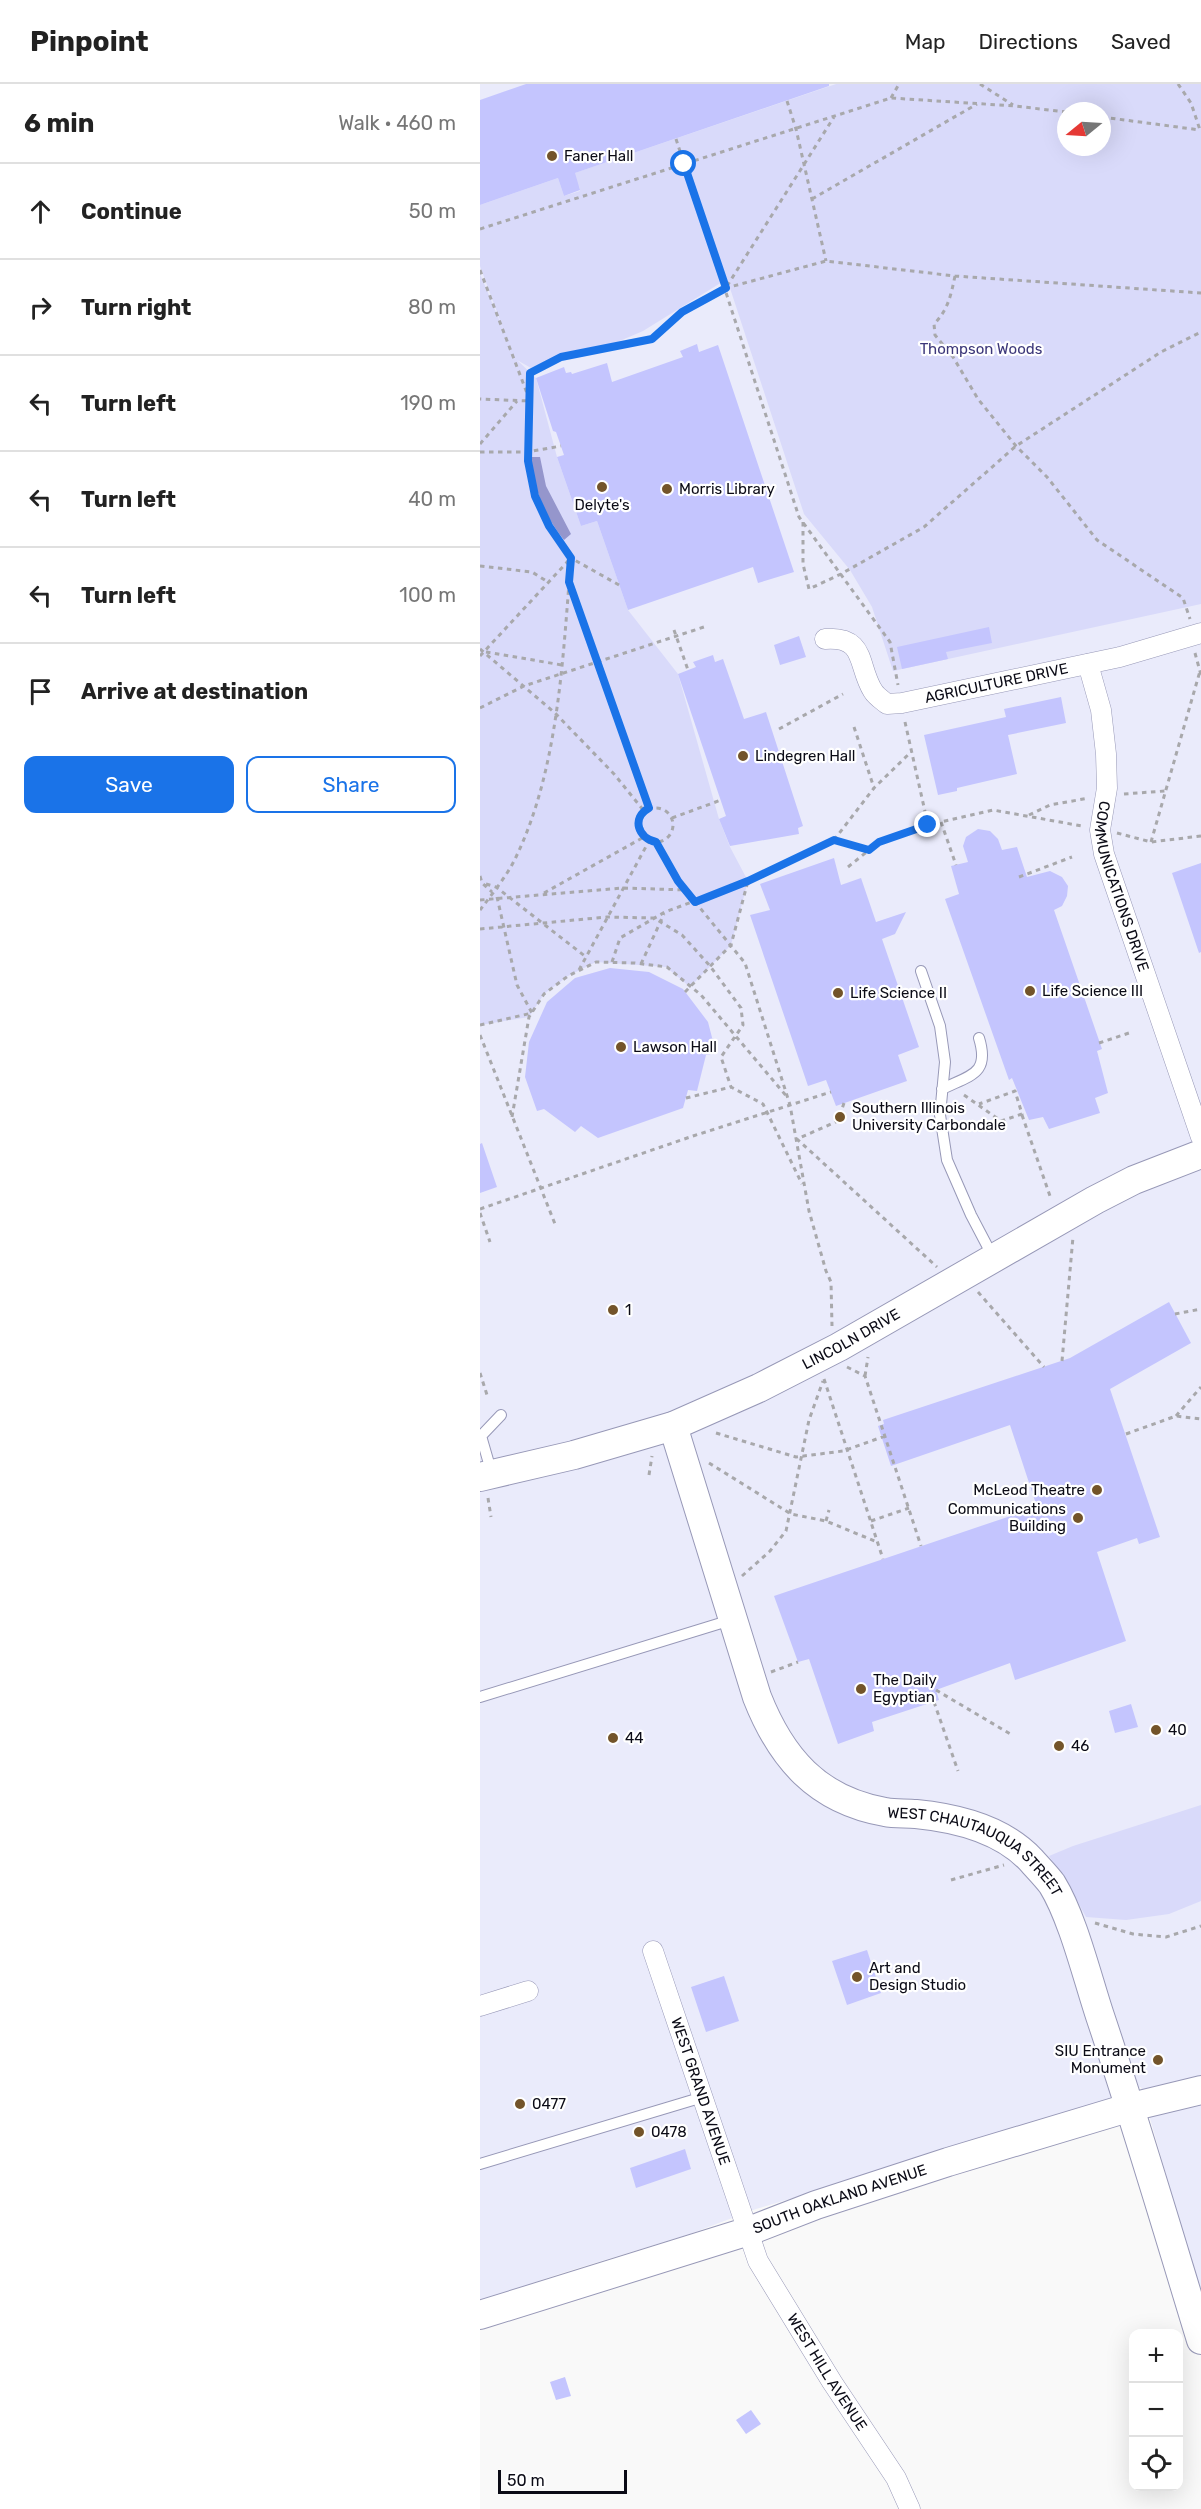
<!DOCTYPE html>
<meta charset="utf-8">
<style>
:root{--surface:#fff;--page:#f6f6f6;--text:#222;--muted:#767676;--line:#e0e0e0;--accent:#1a73e8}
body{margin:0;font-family:Rubik,sans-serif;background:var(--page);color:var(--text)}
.controls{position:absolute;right:18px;bottom:18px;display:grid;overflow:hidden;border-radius:12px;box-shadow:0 6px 24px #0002}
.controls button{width:54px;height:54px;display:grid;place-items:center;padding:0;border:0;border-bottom:2px solid var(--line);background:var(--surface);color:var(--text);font:30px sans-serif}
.compass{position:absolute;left:577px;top:18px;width:54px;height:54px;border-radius:50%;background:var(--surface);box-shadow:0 6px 24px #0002;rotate:252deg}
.scale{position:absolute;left:18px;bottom:15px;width:129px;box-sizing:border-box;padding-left:6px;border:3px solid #0b0b16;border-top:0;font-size:16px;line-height:21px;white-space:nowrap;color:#0b0b16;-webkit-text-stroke:4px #fff;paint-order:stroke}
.stop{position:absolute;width:18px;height:18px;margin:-14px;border:4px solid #1a73e8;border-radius:50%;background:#fff}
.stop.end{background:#1a73e8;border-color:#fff;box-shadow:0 2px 6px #0008}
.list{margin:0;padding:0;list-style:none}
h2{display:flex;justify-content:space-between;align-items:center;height:78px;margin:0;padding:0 24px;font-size:26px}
h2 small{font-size:20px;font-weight:400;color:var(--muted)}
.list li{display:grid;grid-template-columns:39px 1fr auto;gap:18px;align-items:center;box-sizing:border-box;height:96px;padding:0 24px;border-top:2px solid var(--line)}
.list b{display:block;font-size:22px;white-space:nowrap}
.list em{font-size:20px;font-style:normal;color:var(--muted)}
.actions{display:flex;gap:12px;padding:18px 24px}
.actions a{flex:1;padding:14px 0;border:2px solid var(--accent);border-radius:12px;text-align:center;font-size:21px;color:var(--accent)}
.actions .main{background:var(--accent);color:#fff}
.icon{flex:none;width:33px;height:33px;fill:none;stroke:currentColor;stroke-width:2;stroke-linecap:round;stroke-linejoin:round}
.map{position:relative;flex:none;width:721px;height:2425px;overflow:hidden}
header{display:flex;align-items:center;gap:36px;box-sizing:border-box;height:84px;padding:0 30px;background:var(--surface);border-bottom:2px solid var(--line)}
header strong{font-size:28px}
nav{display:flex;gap:33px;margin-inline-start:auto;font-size:21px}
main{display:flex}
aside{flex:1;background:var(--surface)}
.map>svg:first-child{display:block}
.built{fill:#eaebfb;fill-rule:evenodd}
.green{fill:#d9dafa;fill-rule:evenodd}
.water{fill:#9596cc}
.building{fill:#c4c5fe}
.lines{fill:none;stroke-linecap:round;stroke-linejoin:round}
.lane-casing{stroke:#9798b7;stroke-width:12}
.street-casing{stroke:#9798b7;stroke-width:21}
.secondary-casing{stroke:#9798b7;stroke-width:30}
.path{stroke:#a8a8ab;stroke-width:3;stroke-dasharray:4.5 4.5;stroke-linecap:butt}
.lane{stroke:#fff;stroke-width:10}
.street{stroke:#fff;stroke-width:20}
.secondary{stroke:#fff;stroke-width:28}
.route{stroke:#1a73e8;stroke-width:8}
.poi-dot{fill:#73542a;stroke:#fff;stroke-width:2}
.labels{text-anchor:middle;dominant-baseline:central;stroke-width:4.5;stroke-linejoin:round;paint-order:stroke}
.poi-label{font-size:15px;fill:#0b0b16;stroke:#fff;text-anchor:start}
.park-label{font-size:15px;fill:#3d387a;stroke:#fff}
.street-label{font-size:15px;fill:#0b0b16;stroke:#fff}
</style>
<header>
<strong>Pinpoint</strong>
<nav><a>Map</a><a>Directions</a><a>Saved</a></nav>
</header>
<main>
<aside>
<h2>6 min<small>Walk · 460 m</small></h2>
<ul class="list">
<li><svg class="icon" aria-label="ahead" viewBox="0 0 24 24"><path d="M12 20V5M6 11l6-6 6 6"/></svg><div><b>Continue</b></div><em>50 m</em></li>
<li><svg class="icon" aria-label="right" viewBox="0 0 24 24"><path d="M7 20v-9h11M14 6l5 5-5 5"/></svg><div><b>Turn right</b></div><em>80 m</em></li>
<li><svg class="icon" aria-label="left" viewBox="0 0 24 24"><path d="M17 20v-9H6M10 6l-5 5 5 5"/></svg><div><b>Turn left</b></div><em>190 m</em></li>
<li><svg class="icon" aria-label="left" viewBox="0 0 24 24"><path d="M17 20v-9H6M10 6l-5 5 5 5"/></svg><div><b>Turn left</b></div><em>40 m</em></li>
<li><svg class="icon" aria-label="left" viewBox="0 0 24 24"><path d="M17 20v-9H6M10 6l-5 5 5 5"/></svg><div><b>Turn left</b></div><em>100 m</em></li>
<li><svg class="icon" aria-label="arrive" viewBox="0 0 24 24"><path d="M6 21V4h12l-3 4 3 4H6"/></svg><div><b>Arrive at destination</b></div></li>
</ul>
<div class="actions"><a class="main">Save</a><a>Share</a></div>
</aside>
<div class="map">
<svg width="721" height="2425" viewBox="0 0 721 2425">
<rect width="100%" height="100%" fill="#f9f9f9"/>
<!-- built -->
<path class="built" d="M0,0H721V2213L661,2003L621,2023L276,2125L210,2150L79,2190L0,2217ZM586,27H622V63H586Z"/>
<!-- green -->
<path class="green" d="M356,0H721V520L413,587L392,523L370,486L324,430L247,195L163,247L135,259L86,268L51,284L37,276L56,294L77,373L101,442L117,437L148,526L198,590L239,735L250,763L268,797L251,861L210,903L186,883L116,878L88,892L64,910L49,933L0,941V190L24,247L0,182V121L78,94L84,112L100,107L99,102L84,96L83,93ZM586,27H622V63H586Z
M721,1721V1817L689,1830L646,1836L606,1833L588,1800L569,1772L593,1762Z"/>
<!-- water -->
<path class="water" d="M51,373H60L66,402L91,450L84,456C64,431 54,405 51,373Z"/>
<!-- building -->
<path class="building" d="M46,0H349V2L95,89L100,106L84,112L78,94L0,121V16Z
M217,260L219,268L238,261L314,488L278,499L273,483L148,526L117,437L101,442L77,373L84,371L76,348L73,347L56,294L84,283L86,289L91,288L92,290L127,279L132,298L203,273L200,267Z
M509,543L512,559L466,568L468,575L422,585L417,563Z
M319,552L326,573L300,581L294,561Z
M233,571L235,578L243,575L264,635L286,628L323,742L318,744L319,750L250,762L239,735L246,732L198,590L216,583L213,578Z
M581,613L586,639L528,651L537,690L477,704V707L458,711L444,651L526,633L524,625Z
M498,745L510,747L518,755L522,766L537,763L547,793L570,787L582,793L588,802L587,812L582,822L574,826L622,965L617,967L628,1009L615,1014L620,1029L569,1045L563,1033L549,1036L532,994L529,996L465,815L479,810L471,782L488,778L483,762L486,753Z
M354,774L361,801L381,794L396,838L426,828L415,850L402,855L439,963L418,971L427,997L356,1022L346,996L328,1002L270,831L290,826L280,800Z
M721,779V868L719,869L692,789Z
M130,884L169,888L203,905L228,938L236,969L226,971L217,1007L208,1006L203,1024L118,1054L101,1042L95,1048L64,1025L57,1027L45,993L49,958L67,918L95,894Z
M2,1059L17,1103L0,1109V1060Z
M689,1218L711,1259L630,1305L680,1453L659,1460L657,1454L617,1468L646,1557L535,1596L530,1579L456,1606L459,1616L392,1638L394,1647L358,1660L329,1575L318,1578L294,1512L557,1423L530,1341L411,1382L398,1342L404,1340L403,1336L590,1274Z
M651,1620L658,1643L635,1649L629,1627Z
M387,1866L401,1909L367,1921L352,1877Z
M244,1892L259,1937L226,1948L211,1903Z
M205,2065L211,2085L156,2104L150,2084Z
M85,2293L91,2312L76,2316L70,2298Z
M271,2326L281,2340L266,2350L256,2336Z"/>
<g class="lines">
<!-- lane casing -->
<g class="lane-casing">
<path id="lane" d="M441,887L460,942L465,978L460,1031L467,1076L491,1131L513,1173
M462,1005C491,991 510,990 499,954
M12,1390L1,1352L21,1331
M0,1613L251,1536
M0,2080L223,2013"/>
</g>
<!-- street casing -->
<g class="street-casing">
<g id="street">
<path id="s1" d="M345,555C387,552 377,582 393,607C396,612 402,616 407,620L422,619L640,573L721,549"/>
<path id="s2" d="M608,580L621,626L626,670L627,704L620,746L624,770L721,1053"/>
<path id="s3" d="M173,1867L278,2177L352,2298L416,2394L430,2425"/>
<path d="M0,1922L48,1907"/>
</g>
</g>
<!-- secondary casing -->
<g class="secondary-casing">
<g id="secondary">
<path id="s4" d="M193,1342L277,1613C301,1674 337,1716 405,1728C415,1730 426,1729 436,1730C477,1734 522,1745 551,1776C558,1784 566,1792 572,1800C593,1834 607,1893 620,1932C656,2039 688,2148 721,2256"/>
<path id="s5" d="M0,1393L94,1371L193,1342L279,1304L359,1263L615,1116L654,1096L721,1070"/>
<path id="s6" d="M0,2231L269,2147L336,2121L468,2078L651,2023L721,2006"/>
</g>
</g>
<!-- path -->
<path class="path" d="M500,0L533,21
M698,0L711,19L720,46
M411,14L419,0
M307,17L316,45L346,177
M622,33L720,46
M196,55L319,433L410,558L418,601
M332,115L497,20
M0,145L411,14L535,22L586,28
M0,186L50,317L0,315
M475,192C471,211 468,226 454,240L455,251L473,273L498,315L536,362L567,393L617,456L703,514L710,535
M247,202L354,33
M0,360L37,317
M0,368H47L81,362
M323,438V480L329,505L361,490L444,443L536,362L681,268L721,248
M0,482L52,488L68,498
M90,500L169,724
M139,501L91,474L69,442L55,412L47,368L50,289L81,273L172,255L202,228L246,204L346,177L475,192L721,209
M194,546L208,586
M0,565L75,629L134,690L164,727
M6,568L82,581
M715,569L721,591
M0,572L90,475
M0,624L44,602L227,542
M425,638L448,741
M374,643L394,704
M299,645L363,610
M644,710L685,707
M159 741a17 17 0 1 1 34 0a17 17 0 1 1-34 0Z
M549,731L570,721L609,714
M192,734L241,716
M461,738L476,781
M637,749L671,758L721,752
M354,756L394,704L432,667
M175,758L198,797L265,879L310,1021L329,1127L346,1187L351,1198L352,1242
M671,758L720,587
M368,783L399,758L448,741L513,726L602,742
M0,792L2,799L12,808
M539,793L592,773
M6,800L16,803L106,873
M64,809L164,753
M0,816L143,804L206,806
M0,826C12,810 27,792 36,773C79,684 83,571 91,474
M0,845L127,833L174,834L202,851L230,882L261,924L263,941L241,973L251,1003
M132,878L140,854L185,828L268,797L354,756L389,766
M161,880L184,830
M99,886L169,757
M205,908L251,861L268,797
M0,941L52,929L37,901L17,813
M0,951L75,1140
M619,959L652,948
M484,1011L521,1037L542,1030L535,1007L499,1020
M206,1014L251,1003L283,1020L322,1100
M364,1019L358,1037L317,1055L457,1183
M542,1031L571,1115
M32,1033L49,933L64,910L88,892L116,878L155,879L187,883L221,911L308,1014
M0,1125L213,1052L351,1008
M0,1129L10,1158
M498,1208L564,1283
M695,1230L721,1225
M582,1277L593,1153
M367,1283L385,1292L441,1462
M0,1289L8,1314
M385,1292L388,1273
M344,1295L403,1475
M696,1332L721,1303
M236,1349L316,1373L363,1367L405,1352
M646,1350L696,1332L721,1335
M229,1379L311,1430L346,1437L397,1458
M169,1391L172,1372
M8,1414L11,1433
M346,1437L349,1426
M391,1437L429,1424
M262,1492L290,1467L306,1447L329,1336L343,1297
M291,1588L318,1578
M456,1606L532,1651
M454,1618L478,1687
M471,1796L524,1781
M615,1839L653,1850L686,1853L721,1842"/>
<!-- lane -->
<use href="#lane" class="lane"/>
<!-- street -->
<use href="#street" class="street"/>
<!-- secondary -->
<use href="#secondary" class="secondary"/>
</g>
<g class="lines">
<!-- route -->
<path class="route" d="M204,80L246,204L202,228L172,255L81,273L50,289L48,377L55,412L69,442L91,474L89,498L169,724C151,734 158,754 176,758L198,797L215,818L268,797L354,756L389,766L399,758L448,741"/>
</g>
<!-- markers -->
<g class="poi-dot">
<circle cx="72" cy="72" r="6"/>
<circle cx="122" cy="403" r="6"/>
<circle cx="187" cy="405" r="6"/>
<circle cx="263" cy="672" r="6"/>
<circle cx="550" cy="907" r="6"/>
<circle cx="358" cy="909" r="6"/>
<circle cx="141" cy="963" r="6"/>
<circle cx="360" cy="1033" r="6"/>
<circle cx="133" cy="1226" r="6"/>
<circle cx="617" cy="1406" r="6"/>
<circle cx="598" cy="1434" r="6"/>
<circle cx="381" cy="1605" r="6"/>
<circle cx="676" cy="1646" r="6"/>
<circle cx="133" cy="1654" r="6"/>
<circle cx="579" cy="1662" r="6"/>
<circle cx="377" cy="1893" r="6"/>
<circle cx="678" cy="1976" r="6"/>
<circle cx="40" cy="2020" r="6"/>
<circle cx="159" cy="2048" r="6"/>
</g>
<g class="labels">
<!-- poi labels -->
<g class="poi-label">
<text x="84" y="72">Faner Hall</text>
<text x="199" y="405">Morris Library</text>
<text x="122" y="421" text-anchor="middle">Delyte's</text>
<text x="275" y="672">Lindegren Hall</text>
<text x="562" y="907">Life Science III</text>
<text x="370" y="909">Life Science II</text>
<text x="153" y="963">Lawson Hall</text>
<text x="372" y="1024">Southern Illinois<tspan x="372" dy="17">University Carbondale</tspan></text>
<text x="145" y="1226">1</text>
<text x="605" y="1406" text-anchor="end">McLeod Theatre</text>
<text x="586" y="1425" text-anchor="end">Communications<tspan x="586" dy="17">Building</tspan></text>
<text x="393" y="1596">The Daily<tspan x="393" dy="17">Egyptian</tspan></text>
<text x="688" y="1646">40</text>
<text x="145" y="1654">44</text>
<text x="591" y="1662">46</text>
<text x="389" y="1884">Art and<tspan x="389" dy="17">Design Studio</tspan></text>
<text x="666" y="1967" text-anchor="end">SIU Entrance<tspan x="666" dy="17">Monument</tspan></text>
<text x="52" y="2020">0477</text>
<text x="171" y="2048">0478</text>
</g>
<!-- park labels -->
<g class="park-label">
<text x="501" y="265">Thompson Woods</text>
</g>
<!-- street labels -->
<g class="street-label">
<text stroke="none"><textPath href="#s1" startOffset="210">AGRICULTURE DRIVE</textPath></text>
<text stroke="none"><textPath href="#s2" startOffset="228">COMMUNICATIONS DRIVE</textPath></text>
<text stroke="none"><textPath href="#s5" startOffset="398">LINCOLN DRIVE</textPath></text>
<text stroke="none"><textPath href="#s4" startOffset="567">WEST CHAUTAUQUA STREET</textPath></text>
<text stroke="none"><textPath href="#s3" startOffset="148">WEST GRAND AVENUE</textPath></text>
<text stroke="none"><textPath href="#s6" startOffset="378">SOUTH OAKLAND AVENUE</textPath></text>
<text stroke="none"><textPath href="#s3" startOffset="458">WEST HILL AVENUE</textPath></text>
</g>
</g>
</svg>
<div class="controls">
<button>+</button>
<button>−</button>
<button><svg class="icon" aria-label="locate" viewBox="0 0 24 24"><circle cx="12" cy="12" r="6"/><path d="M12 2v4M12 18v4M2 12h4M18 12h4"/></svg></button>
</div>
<svg class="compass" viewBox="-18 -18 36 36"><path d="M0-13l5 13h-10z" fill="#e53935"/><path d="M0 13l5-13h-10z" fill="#767676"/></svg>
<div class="scale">50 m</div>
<div class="stop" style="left:204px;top:80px"></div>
<div class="stop end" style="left:448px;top:741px"></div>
</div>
</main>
